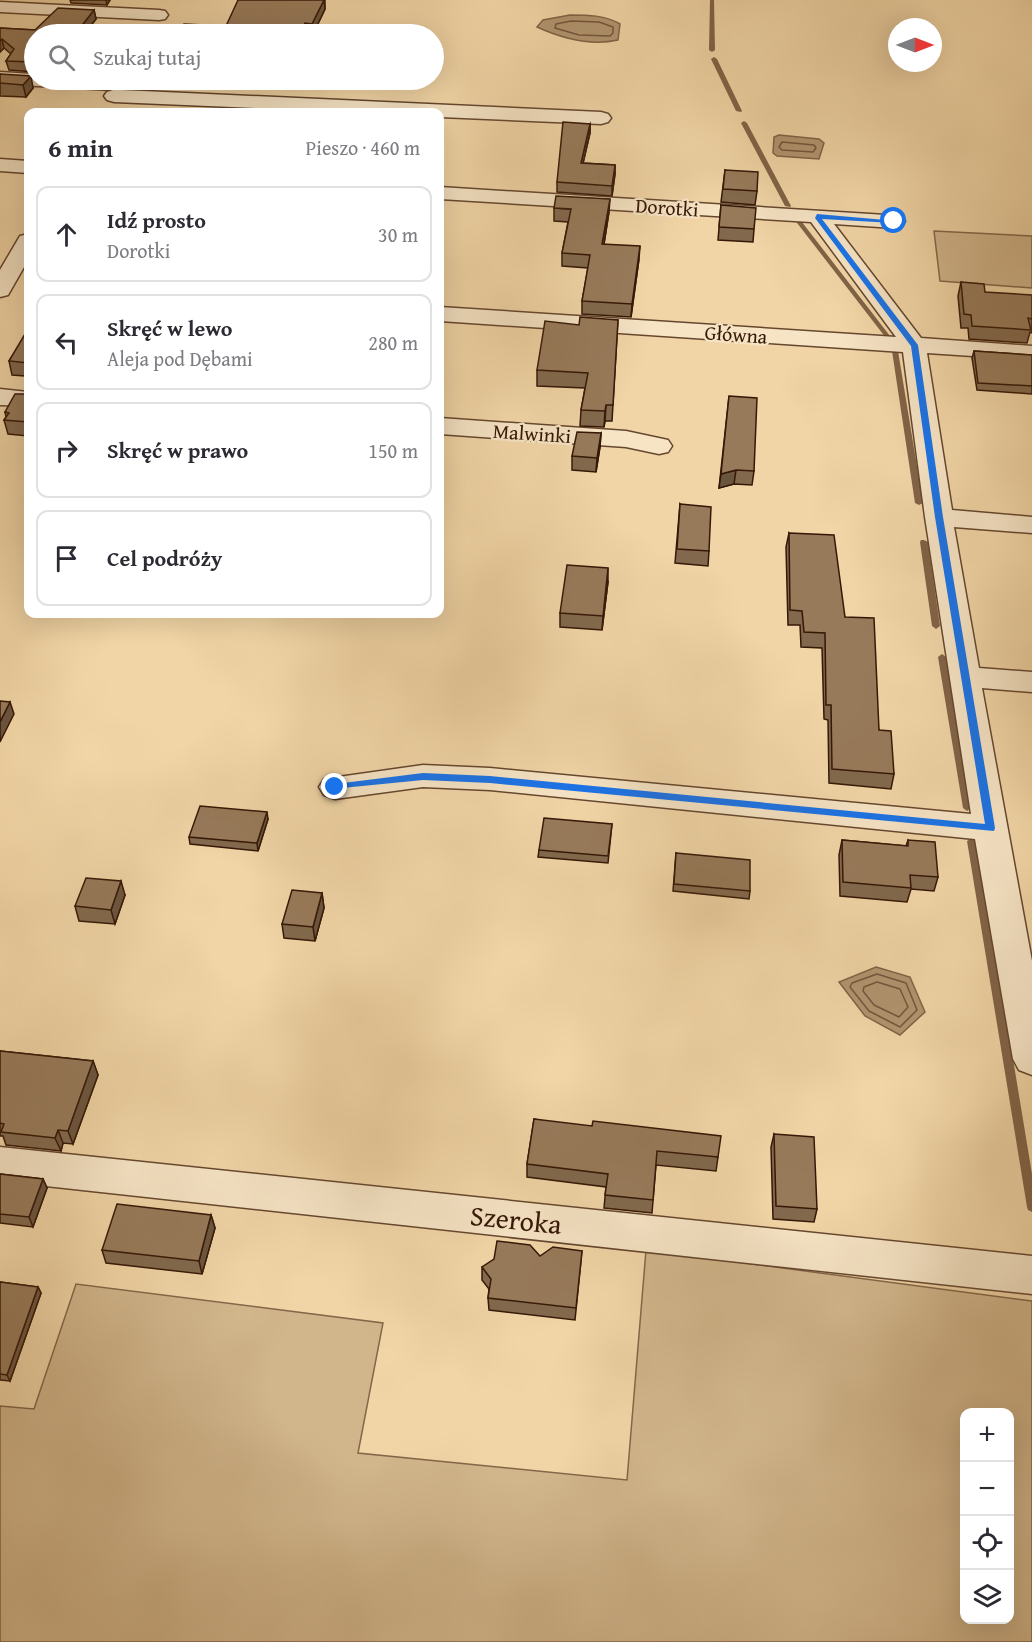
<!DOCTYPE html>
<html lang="pl">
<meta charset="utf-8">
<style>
:root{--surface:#fff;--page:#f2f2f3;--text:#2b2b33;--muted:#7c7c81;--line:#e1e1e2}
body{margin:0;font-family:"Gentium Book Plus",serif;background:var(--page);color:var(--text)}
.controls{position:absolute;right:18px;bottom:18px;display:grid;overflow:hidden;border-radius:12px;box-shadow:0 6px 24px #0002}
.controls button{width:54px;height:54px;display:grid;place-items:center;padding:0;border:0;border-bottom:2px solid var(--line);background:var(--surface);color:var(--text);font:30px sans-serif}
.compass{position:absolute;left:888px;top:18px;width:54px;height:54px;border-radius:50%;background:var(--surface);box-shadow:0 6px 24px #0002;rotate:90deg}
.stop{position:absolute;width:18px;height:18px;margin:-14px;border:4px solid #1a73e8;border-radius:50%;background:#fff}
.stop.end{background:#1a73e8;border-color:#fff;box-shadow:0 2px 6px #0008}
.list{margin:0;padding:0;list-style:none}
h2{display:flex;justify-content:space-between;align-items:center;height:78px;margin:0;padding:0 24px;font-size:26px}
h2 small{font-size:20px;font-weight:400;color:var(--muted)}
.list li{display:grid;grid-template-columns:39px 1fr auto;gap:18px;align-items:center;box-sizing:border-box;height:96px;margin:0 12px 12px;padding:0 12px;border:2px solid var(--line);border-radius:12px}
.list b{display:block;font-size:22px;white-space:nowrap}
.list p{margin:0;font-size:20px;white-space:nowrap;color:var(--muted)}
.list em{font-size:20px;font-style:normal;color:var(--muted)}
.icon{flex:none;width:33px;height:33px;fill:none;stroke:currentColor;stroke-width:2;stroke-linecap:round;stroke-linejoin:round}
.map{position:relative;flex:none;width:1032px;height:1642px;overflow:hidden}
.search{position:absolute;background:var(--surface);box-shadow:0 6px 24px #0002;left:24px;top:24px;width:420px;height:66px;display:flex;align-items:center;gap:15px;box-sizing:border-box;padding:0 21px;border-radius:33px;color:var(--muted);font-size:22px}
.panel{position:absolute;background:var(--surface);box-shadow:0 6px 24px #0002;left:24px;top:108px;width:420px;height:510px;border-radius:12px}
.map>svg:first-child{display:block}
.green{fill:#d1b58b;stroke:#846649;stroke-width:1.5;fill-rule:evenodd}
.water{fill:#b19570;stroke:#806346;stroke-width:1.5}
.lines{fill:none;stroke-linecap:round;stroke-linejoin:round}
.shore{stroke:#74563c;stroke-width:1.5}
.stream{fill:#806346;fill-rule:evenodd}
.minor-casing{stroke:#65472f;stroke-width:3}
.minor{fill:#f6e4c5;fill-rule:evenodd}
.wall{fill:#82694d;stroke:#361807;stroke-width:1.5}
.shaded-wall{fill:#6a553f;stroke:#361807;stroke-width:1.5}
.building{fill:#977a5a;stroke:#361807;stroke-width:1.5}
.route{fill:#1a73e8}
.labels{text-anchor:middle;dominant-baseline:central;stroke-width:4.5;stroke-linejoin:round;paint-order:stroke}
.far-street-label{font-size:20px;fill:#361807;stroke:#f6e4c5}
.near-street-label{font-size:28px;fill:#361807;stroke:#f6e4c5}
</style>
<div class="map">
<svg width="1032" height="1642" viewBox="0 0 1032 1642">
<rect width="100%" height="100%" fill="#f1d5a6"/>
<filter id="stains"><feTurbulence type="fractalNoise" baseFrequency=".00333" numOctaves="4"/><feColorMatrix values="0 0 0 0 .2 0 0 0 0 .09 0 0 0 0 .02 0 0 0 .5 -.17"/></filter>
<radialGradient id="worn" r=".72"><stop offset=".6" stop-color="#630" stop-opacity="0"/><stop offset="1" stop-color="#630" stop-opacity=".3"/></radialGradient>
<!-- green -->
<path class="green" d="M934,231L1032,236V288L940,281Z
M646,1250L1032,1301V1642H0V1406L34,1409L76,1284L383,1323L358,1453L627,1480ZM964,1412H1010V1620H964Z"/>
<!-- water -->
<path class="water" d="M570,15C588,15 605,15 620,24L618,40C591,46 561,38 537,27L543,20Z
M779,135L819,139L824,143L819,159L777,156L773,153L774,137Z
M876,967L910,977L925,1012L900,1035L865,1016L839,982Z"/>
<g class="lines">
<!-- shore -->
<path class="shore" d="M571,21L599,22L613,27V33L610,36L579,35L555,28L556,24Z
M782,142L814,145L816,148L813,152L782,150L779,147Z
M877,974L906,983L917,1010L900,1027L869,1011L850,987L852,983Z
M877,982L900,989L908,1007L899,1017L874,1005L863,991L864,987Z"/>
<!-- stream -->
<path class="stream" d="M710,0H714L715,50L712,52L709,50Z
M714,57L717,59L742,111L741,112L736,111L711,59Z
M744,121L747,123L791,206L790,207L785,206L741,123Z
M794,217H798L890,336V338H886L794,219Z
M895,349L898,351L923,503L919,505L915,503L892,351Z
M921,540H924L928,542L940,626L936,629L932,626L920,542Z
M942,654L946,657L971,808L967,811L963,808L938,657Z
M972,838L977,841L1032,1174V1212L1028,1210L1027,1207L967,841Z"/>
<!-- minor casing -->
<g class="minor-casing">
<path id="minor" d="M0,2L159,10L165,11L168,15L165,19L159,20L0,12Z
M0,72L34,74V80L127,81L130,85L127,89L121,90L601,112L608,114L611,118L608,122L601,124L440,117V112H349L114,102L107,100L104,96L107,92L113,90L0,84Z
M0,159L28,161V173L0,171Z
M440,187L902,216L905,221L902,226L894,228L834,224L921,338L1032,346V360L927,353L952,510L1032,517V533L954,527L979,668L1032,672V692L982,688L1032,961V1075L1019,1070L1013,1059L975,839L490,790L423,787L335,799L324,795L319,787L324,779L423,765L490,768L971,814L925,517L903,352L440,321V307L896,337L811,222L440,199Z
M28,234V260L8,295L0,297V270L20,236Z
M0,389L28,392V406L0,405Z
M440,418L626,431L668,440L672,446L668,452L659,454L626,447L440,434Z
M0,1147L1032,1256V1294L0,1181Z"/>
</g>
<!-- minor -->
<use href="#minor" class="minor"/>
</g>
<!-- wall -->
<path class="wall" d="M70,0H110L107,5L71,3Z
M325,0V9L313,34L306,33V34H179L226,26Z
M94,10L96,19L84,34H34V73V72L9,70L6,61L11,54L4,48L0,52V28L35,30Z
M0,74L33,88L26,97L0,96Z
M590,124V133L583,163L615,165V174L612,196L557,192V182Z
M725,170L757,191L755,205L721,202Z
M721,205L754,229L753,242L718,240Z
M554,208L609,212L604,244L639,259L631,317L582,314V301L588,268L562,266V253L568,222L554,221Z
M961,282L985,292L1032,319V333L1030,332L1027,343L969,339L968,328H961L958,296Z
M618,320L612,421H605L604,427L580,426L581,410L585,388L537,386V370L579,325Z
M28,334V436L8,434L4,420L6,417L5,412L26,394L25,376L12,375L9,361Z
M974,351L1032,355V394L977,390L972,358Z
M729,396L754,471L752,485L734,484L719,488Z
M601,433L600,447L596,472L572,470V456Z
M680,504L709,551L708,566L675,563Z
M789,533L845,617L879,730L894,774L891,789L829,783L828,720L824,719L822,648L801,647L800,625H788L786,547Z
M608,582L602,630L560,627V613Z
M268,819L258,851L190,844L189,837Z
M612,824L608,863L538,857L539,850Z
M842,840L906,846L908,840L938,877L934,891L911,889L907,902L840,896L839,855Z
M676,853L750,891L749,899L673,891Z
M322,893L324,908L315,941L284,938L282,924Z
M125,895L115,924L79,921L75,906Z
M0,1051L93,1061L98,1075L73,1144L63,1143L61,1151L6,1145L3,1136H0Z
M534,1119L718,1157L716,1171L656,1165L652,1213L604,1208L606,1187L527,1177V1164Z
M774,1134L817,1209L814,1222L773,1219L771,1147Z
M0,1174L43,1179L47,1188L33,1227L0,1223Z
M211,1215L215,1228L202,1274L106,1263L102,1250Z
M582,1251L575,1320L489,1310L488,1298L489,1289L482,1280V1267L540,1256Z
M0,1282L38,1287L41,1293L10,1381L0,1380Z"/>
<!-- shaded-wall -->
<path class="shaded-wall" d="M106,0H110L107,5Z
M324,0L325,9L313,34L312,24Z
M94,10L96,19L84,34H77L76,33Z
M305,23L306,34H301Z
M2,39L4,48L0,52V41Z
M31,76L33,88L26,97L23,85Z
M590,124V133L581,172V163Z
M615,165V174L612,196V186Z
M610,199L609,212L602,257V244Z
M640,246L639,259L631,317L632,304Z
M606,405L605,421L604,427L605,411Z
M601,433L600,447L596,472L597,458Z
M736,470L734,484L719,488L721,474Z
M608,568V582L602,630L603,616Z
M10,702L14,714L0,742V722Z
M267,812L268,819L258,851L257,843Z
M121,881L125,895L115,924L111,910Z
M322,893L324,908L315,941L313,927Z
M93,1061L98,1075L73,1144L68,1131Z
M58,1130L63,1143L61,1151L55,1138Z
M43,1179L47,1188L33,1227L29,1217Z
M211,1215L215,1228L202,1274L199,1261Z
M38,1287L41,1293L10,1381L7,1375Z"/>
<!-- building -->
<path class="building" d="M238,0H324L312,24L305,23L301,34H179L184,24L226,26Z
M58,8L94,10L76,33H66L65,34H34V68L32,62L6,61L14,49L2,39L0,41V28L35,30Z
M0,74L31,76L23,85L0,83Z
M563,122L590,124L581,163L615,165L612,186L557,182Z
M725,170L758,172L757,191L723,189Z
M556,196L610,199L602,244L640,246L632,304L582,301L590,255L562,253L571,209L554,208Z
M721,205L756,208L754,229L719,227Z
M961,282L984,284L985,292L1032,295V319L1028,318L1031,330L972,326L971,315L964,314Z
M580,317L618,320L613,405H606L605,411L581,410L588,373L537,370L545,321L579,325Z
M25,334H28V363L9,361Z
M974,351L1032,355V386L978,383Z
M28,370V422L4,420L9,413L5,412L15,394H26L25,376Z
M729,396L757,398L754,471L736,470L721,474Z
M577,432L601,433L597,458L572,456Z
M680,504L711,507L709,551L677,549Z
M789,533L834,535L845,617L874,618L879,730L891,731L894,774L832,769L831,705H826L825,633L804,632L802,611L790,610Z
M567,565L608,568L603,616L560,613Z
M0,701L10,702L0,722Z
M200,806L267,812L257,843L189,837Z
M544,818L612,824L608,856L539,850Z
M842,840L908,846V840L935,842L938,877L910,875L911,888L843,882Z
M676,853L750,860V891L674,884Z
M86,878L121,881L111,910L75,906Z
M292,890L322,893L313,927L282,924Z
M0,1051L93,1061L68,1131L58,1130L55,1138L1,1132L4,1124L0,1123Z
M534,1119L592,1126L593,1121L721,1136L718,1157L657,1151L653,1200L605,1195L608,1174L527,1164Z
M774,1134L814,1137L817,1209L776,1206Z
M0,1174L43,1179L29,1217L0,1214Z
M117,1204L211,1215L199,1261L102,1250Z
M497,1241L530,1245L540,1256L553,1247L582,1251L576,1308L488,1298L491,1279L482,1267L494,1259Z
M0,1282L38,1287L7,1375L0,1374Z"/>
<!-- route -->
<path class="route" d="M817,214L897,221L894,223L822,219L918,345L943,517L995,828L994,831L490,783L423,780L332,789V785L335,784L423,773L490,776L985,824L935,517L911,346L815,218Z"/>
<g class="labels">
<!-- far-street labels -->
<g class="far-street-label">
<text transform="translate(667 207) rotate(4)">Dorotki</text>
<text transform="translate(736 334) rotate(4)">Główna</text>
<text transform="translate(532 433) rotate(4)">Malwinki</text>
</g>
<!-- near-street labels -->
<g class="near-street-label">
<text transform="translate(516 1219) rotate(6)">Szeroka</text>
</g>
</g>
<rect width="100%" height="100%" filter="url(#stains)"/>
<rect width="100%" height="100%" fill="url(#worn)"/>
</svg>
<div class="controls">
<button>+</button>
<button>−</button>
<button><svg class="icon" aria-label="locate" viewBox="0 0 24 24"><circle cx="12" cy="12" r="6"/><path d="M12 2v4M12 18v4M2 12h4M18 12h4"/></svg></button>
<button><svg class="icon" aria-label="layers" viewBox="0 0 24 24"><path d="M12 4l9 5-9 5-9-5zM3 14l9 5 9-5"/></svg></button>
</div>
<svg class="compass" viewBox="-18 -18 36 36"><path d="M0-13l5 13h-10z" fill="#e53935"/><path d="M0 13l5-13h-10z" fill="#7c7c81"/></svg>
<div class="stop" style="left:894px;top:221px"></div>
<div class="stop end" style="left:335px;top:787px"></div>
<div class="search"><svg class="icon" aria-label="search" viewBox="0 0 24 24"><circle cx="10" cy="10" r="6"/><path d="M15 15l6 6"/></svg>Szukaj tutaj</div>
<section class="panel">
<h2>6 min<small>Pieszo · 460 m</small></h2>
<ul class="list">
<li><svg class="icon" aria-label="ahead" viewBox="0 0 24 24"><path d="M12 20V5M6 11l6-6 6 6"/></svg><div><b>Idź prosto</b><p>Dorotki</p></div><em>30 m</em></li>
<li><svg class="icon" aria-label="left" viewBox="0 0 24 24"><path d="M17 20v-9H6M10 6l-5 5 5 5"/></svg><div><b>Skręć w lewo</b><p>Aleja pod Dębami</p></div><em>280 m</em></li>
<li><svg class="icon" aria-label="right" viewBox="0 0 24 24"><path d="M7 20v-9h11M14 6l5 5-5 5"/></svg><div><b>Skręć w prawo</b></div><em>150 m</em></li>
<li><svg class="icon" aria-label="arrive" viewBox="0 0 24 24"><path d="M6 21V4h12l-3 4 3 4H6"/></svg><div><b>Cel podróży</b></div></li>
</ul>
</section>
</div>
